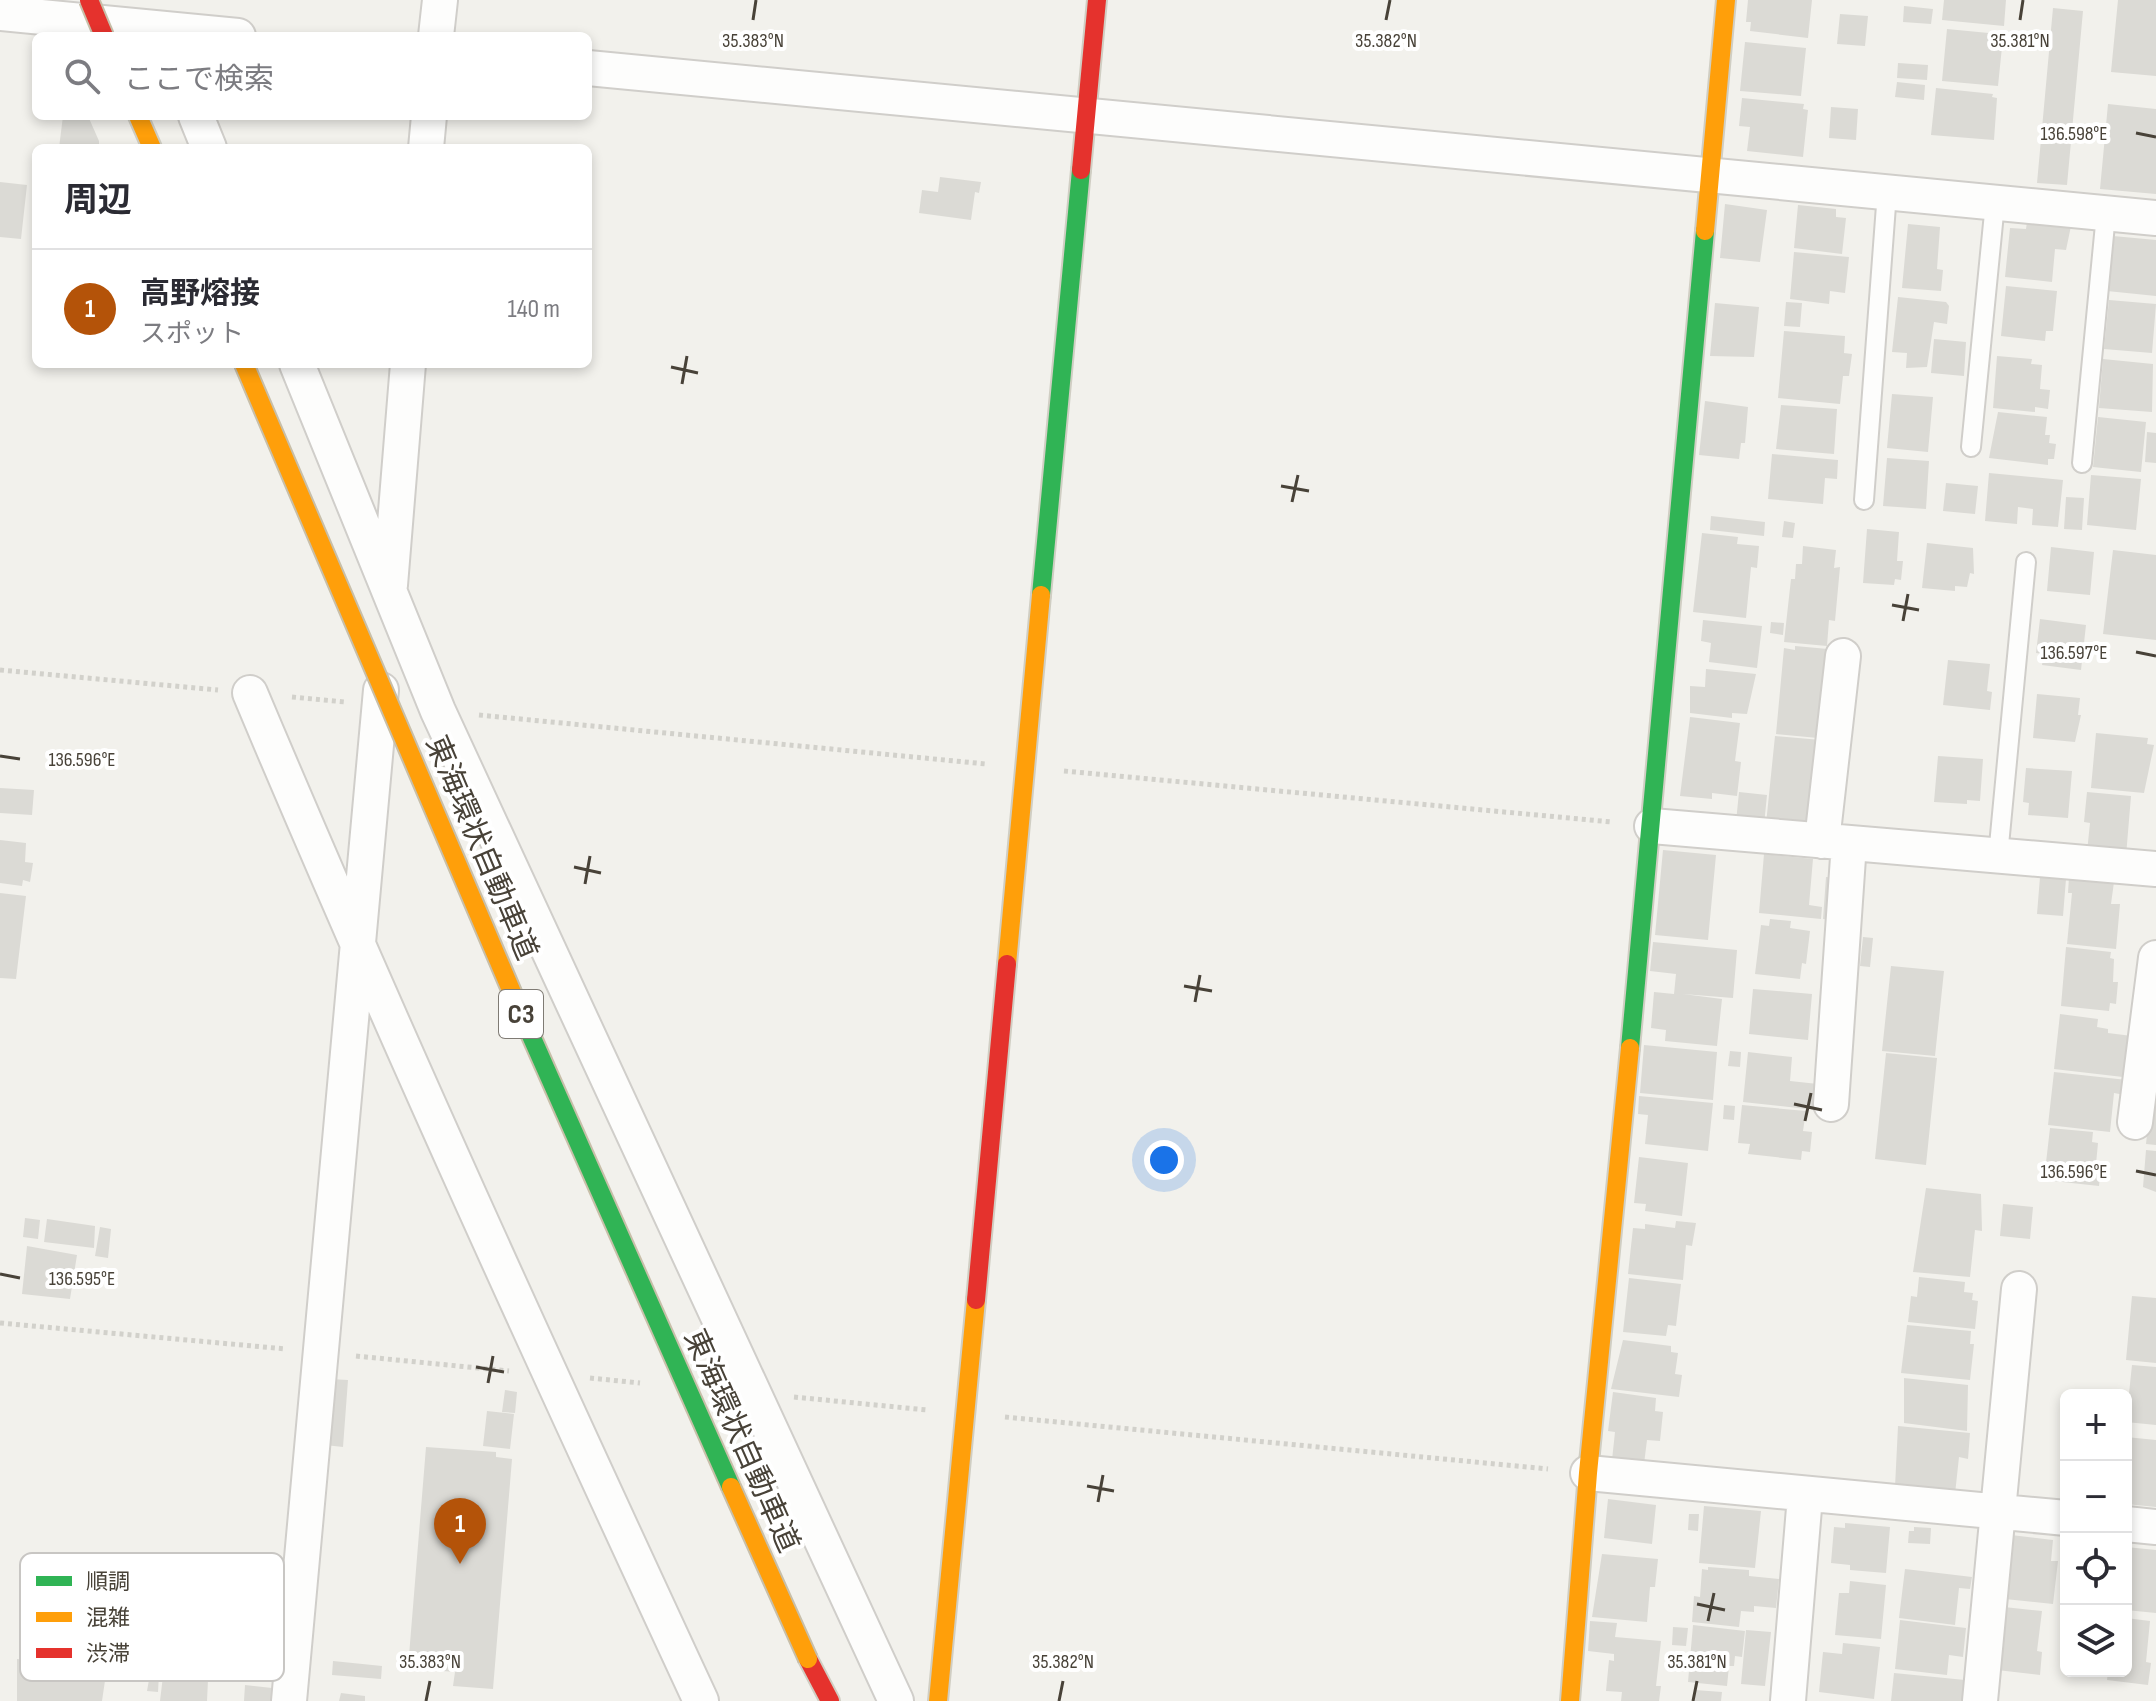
<!DOCTYPE html>
<html lang="ja">
<meta charset="utf-8">
<style>
:root{--surface:#fff;--page:#f2f2f3;--text:#2b2b33;--muted:#7c7c81;--line:#e1e1e2;--accent:#b45309}
body{margin:0;font-family:"Sofia Sans Condensed","Noto Sans JP",sans-serif;background:var(--page);color:var(--text)}
.controls{position:absolute;right:24px;bottom:24px;display:grid;overflow:hidden;border-radius:12px;box-shadow:0 4px 12px #0003}
.controls button{width:72px;height:72px;display:grid;place-items:center;padding:0;border:0;border-bottom:2px solid var(--line);background:var(--surface);color:var(--text);font:40px sans-serif}
.you{position:absolute;left:1164px;top:1160px;width:28px;height:28px;margin:-20px;border:6px solid #fff;border-radius:50%;background:#1a73e8;box-shadow:0 0 0 12px #1a73e833}
.badge{display:grid;place-items:center;width:52px;height:52px;border-radius:50%;background:var(--accent);color:#fff;font-size:26px;font-weight:700}
.pin{position:absolute;translate:-50% -66px;filter:drop-shadow(0 2px 4px #0008)}
.pin::after{content:'';position:absolute;top:42px;width:28px;height:24px;background:inherit;clip-path:polygon(0 0,100% 0,50% 100%)}
.list{margin:0;padding:0;list-style:none}
h2{display:flex;justify-content:space-between;align-items:center;height:104px;margin:0;padding:0 32px;font-size:34px}
h2 small{font-size:26px;font-weight:400;color:var(--muted)}
.list li{display:grid;grid-template-columns:52px 1fr auto;gap:24px;align-items:center;box-sizing:border-box;height:120px;padding:0 32px;border-top:2px solid var(--line)}
.list b{display:block;font-size:30px;white-space:nowrap}
.list p{margin:0;font-size:26px;white-space:nowrap;color:var(--muted)}
.list em{font-size:26px;font-style:normal;color:var(--muted)}
.icon{flex:none;width:44px;height:44px;fill:none;stroke:currentColor;stroke-width:2;stroke-linecap:round;stroke-linejoin:round}
.map{position:relative;flex:none;width:2156px;height:1701px;overflow:hidden}
.search{position:absolute;background:var(--surface);box-shadow:0 4px 12px #0003;left:32px;top:32px;width:560px;height:88px;display:flex;align-items:center;gap:20px;box-sizing:border-box;padding:0 28px;border-radius:12px;color:var(--muted);font-size:30px}
.panel{position:absolute;background:var(--surface);box-shadow:0 4px 12px #0003;left:32px;top:144px;width:560px;height:224px;border-radius:12px}
.map>svg:first-child{display:block}
.building{fill:#dbdad5}
.lines{fill:none;stroke-linecap:round;stroke-linejoin:round}
.lane-casing{stroke:#d0ceca;stroke-width:22}
.street-casing{stroke:#d0ceca;stroke-width:38}
.fast-casing{stroke:#d0cec3;stroke-width:22}
.slow-casing{stroke:#d0cec3;stroke-width:22}
.jam-casing{stroke:#d0cec3;stroke-width:22}
.path{stroke:#d2d1cb;stroke-width:5;stroke-dasharray:4 4;stroke-linecap:butt}
.lane{stroke:#fdfdfc;stroke-width:18}
.street{stroke:#fdfdfc;stroke-width:34}
.fast{stroke:#30b455;stroke-width:18}
.slow{stroke:#ff9f0a;stroke-width:18}
.jam{stroke:#e5322d;stroke-width:18}
.fast-bridge-casing{stroke:#c8bfa9;stroke-width:22;stroke-linecap:butt}
.slow-bridge-casing{stroke:#c8bfa9;stroke-width:22;stroke-linecap:butt}
.jam-bridge-casing{stroke:#c8bfa9;stroke-width:22;stroke-linecap:butt}
.fast-bridge{stroke:#30b455;stroke-width:18}
.slow-bridge{stroke:#ff9f0a;stroke-width:18}
.jam-bridge{stroke:#e5322d;stroke-width:18}
.ticks{fill:none;stroke:#484238;stroke-width:3}
.labels{text-anchor:middle;dominant-baseline:central;stroke-width:8;stroke-linejoin:round;paint-order:stroke}
.shield{fill:#fff;stroke:#7f7b74;stroke-width:2}
.shield-label{font-size:28px;font-weight:bold;fill:#484238}
.street-label{font-size:30px;fill:#484238;stroke:#fff}
.key{fill:#fff;stroke:#c8c6c3;stroke-width:2}
.key-label{font-size:22px;fill:#484238}
.ticks-label{font-size:20px;text-anchor:middle;fill:#484238;stroke:#fff;stroke-width:8;stroke-linejoin:round;paint-order:stroke}
</style>
<div class="map">
<svg width="2156" height="1701" viewBox="0 0 2156 1701">
<rect width="100%" height="100%" fill="#f2f1ec"/>
<!-- building -->
<path class="building" d="M1748,0H1812L1808,38L1750,31L1751,22H1746Z
M1944,0H2006L2004,26L1942,20Z
M2118,0H2156V76L2111,72Z
M1904,6L1933,9L1931,24L1903,22Z
M2053,8L2083,11L2067,185L2037,183Z
M1840,14L1868,16L1865,46L1837,44Z
M1947,29L1999,34L1998,37H2003L1998,86L1942,81Z
M1745,42L1806,48L1801,96L1740,91Z
M1898,63L1928,65L1927,80L1897,78Z
M1897,82L1925,85L1924,100L1895,97Z
M1936,88L1993,94L1992,97L1997,98L1994,140L1931,135Z
M1742,98L1804,104L1803,109L1808,110L1803,157L1747,151L1750,127L1739,126Z
M2108,104L2156,109V194L2100,189Z
M1831,107L1858,109L1856,140L1829,138Z
M63,116H88L99,141V148H59Z
M940,177L981,182L979,193L975,192L971,220L919,213L922,190L938,192Z
M0,182L27,185L21,239L0,237Z
M1725,204L1767,210L1760,262L1720,258Z
M1798,205L1836,209V217L1846,218L1842,254L1794,248Z
M2027,222L2071,226L2066,250L2055,249L2052,282L2005,277L2010,228L2026,229Z
M1908,224L1940,227L1937,269L1943,270L1941,291L1902,288Z
M2113,236L2156,240V296L2107,291Z
M1794,252L1849,257L1845,293L1830,291L1829,304L1790,299Z
M2006,286L2057,291L2053,331H2046L2045,341L2001,336Z
M1898,297L1946,302L1949,306L1947,324L1934,322L1927,367L1906,368L1907,353L1892,352Z
M2109,300L2156,304L2152,353L2104,349Z
M1786,302L1802,303L1800,327L1784,326Z
M1715,303L1759,307L1754,357L1710,356Z
M1784,331L1845,336L1844,353L1852,354L1849,376H1843L1840,404L1778,398Z
M1934,339L1966,342L1964,376L1931,373Z
M1997,356L2032,359L2031,364L2042,365L2040,389L2050,390L2048,409L2035,407V412L1993,408Z
M2103,359L2153,364L2152,412L2099,408Z
M1892,394L1933,397L1928,452L1887,448Z
M1705,401L1748,407L1745,443H1741L1739,459L1699,455Z
M1781,405L1837,409L1834,454L1776,449Z
M1998,412L2047,417L2045,435H2050L2049,443L2056,444L2054,459H2048V465L1989,458Z
M2098,417L2146,422L2141,472L2093,467Z
M2147,432L2156,433V463L2145,462Z
M1772,454L1838,460L1837,479L1825,478L1823,504L1768,499Z
M1887,458L1929,461L1926,509L1883,506Z
M1989,473L2063,480L2058,527L2032,525L2033,509L2018,507L2017,524L1985,521Z
M2091,475L2141,479L2136,530L2087,525Z
M1946,483L1978,486L1975,514L1943,511Z
M2066,497L2084,498L2082,530L2064,529Z
M1711,516L1765,522L1764,536L1710,530Z
M1784,521L1795,523L1793,538L1782,537Z
M1867,529L1899,532L1897,561H1903L1901,580L1895,579L1894,585L1863,583Z
M1702,533L1738,537L1737,544L1759,546L1757,568L1751,567L1746,618L1693,612Z
M1927,543L1973,548L1974,574L1970,573L1967,587L1955,586V591L1922,588Z
M1803,546L1836,550L1834,568L1840,567L1835,621L1829,620L1827,646L1784,642L1791,579H1795L1796,564H1802Z
M2051,547L2094,552L2090,595L2047,591Z
M2113,550L2156,555V640L2103,634Z
M2040,619L2086,625L2081,670L2042,665L2044,654L2036,653Z
M1703,620L1762,626L1757,668L1709,662L1711,643L1701,641Z
M1771,622L1784,623L1783,635L1770,633Z
M1795,646L1828,649L1818,738L1776,734L1784,648L1795,650Z
M1948,660L1990,664L1987,691L1992,692L1990,710L1943,705Z
M1706,669L1756,674L1747,714L1732,713V718L1690,713V686L1705,687Z
M2037,694L2080,698L2078,715H2081L2075,742L2033,738Z
M1690,717L1740,723L1735,761L1741,762L1737,796L1712,793V799L1680,796Z
M2096,733L2148,738L2147,744L2154,745L2144,793L2091,788Z
M1775,736L1821,740L1810,828L1766,824Z
M1938,756L1983,759L1980,801L1967,800V804L1934,802Z
M2026,768L2072,771L2068,818L2028,815L2029,803L2023,802Z
M0,788L34,790L32,815L0,813Z
M1739,792L1767,795L1764,825L1736,822Z
M2087,792L2131,796L2126,856L2087,852L2090,823L2084,822Z
M0,840L26,843L25,862L33,863L30,882L23,880L22,886L0,883Z
M1663,850L1716,855L1708,940L1655,935Z
M1764,854L1813,859L1809,905L1822,907L1821,919L1759,913Z
M1826,877L1839,878L1836,920L1823,919Z
M2040,877L2066,879L2063,916L2037,914Z
M2069,877L2114,882L2111,904H2120L2116,949L2067,944L2072,893H2068Z
M0,893L26,896L16,979L0,978Z
M1770,919L1791,921L1790,928L1810,931L1806,964L1802,963L1800,979L1755,974L1761,925L1769,926Z
M1863,937L1873,938L1870,967L1860,966Z
M1653,942L1737,950L1733,998L1683,994L1722,999L1717,1046L1665,1041L1666,1030L1651,1028L1654,992L1674,994L1676,974L1650,971Z
M2066,947L2111,952L2110,958L2114,959L2113,982H2118L2116,1004L2110,1003L2109,1011L2061,1006Z
M1891,966L1944,971L1935,1056L1882,1051Z
M1753,989L1812,994L1808,1040L1749,1034Z
M2060,1014L2098,1019L2097,1027L2108,1029V1033L2132,1036L2128,1073L2123,1077L2054,1069Z
M1644,1045L1717,1052L1713,1100L1640,1093Z
M1730,1051L1741,1052L1740,1067L1728,1066Z
M1748,1052L1792,1057L1790,1081L1818,1084L1816,1110L1743,1102Z
M1886,1053L1937,1058L1926,1165L1875,1159Z
M2054,1072L2127,1080L2125,1095L2114,1093L2110,1132L2048,1125Z
M1639,1096L1713,1103L1708,1151L1645,1144L1648,1115L1638,1114Z
M2151,1097L2156,1098V1145L2146,1144Z
M1724,1105L1735,1106L1734,1120L1723,1119Z
M1742,1105L1806,1111L1803,1131L1812,1132L1810,1152L1802,1151L1801,1160L1748,1154L1750,1144L1738,1143Z
M2050,1128L2093,1132L2092,1142L2098,1143L2096,1164L2101,1165L2099,1186L2044,1180Z
M2146,1150L2156,1151V1192L2143,1187Z
M1639,1157L1688,1163L1682,1216L1645,1211L1646,1204L1634,1203Z
M1926,1188L1981,1194L1982,1231L1975,1230L1970,1277L1913,1272Z
M2003,1204L2033,1207L2030,1239L2000,1236Z
M25,1218L40,1220L38,1239L23,1237Z
M47,1219L95,1226L94,1248L44,1242Z
M1676,1221L1696,1223L1692,1246L1686,1245L1683,1280L1628,1274L1633,1228L1645,1229V1224L1675,1228Z
M100,1227L111,1229L108,1258L95,1256Z
M27,1246L77,1255L70,1299L22,1294Z
M1919,1277L1965,1282L1964,1292L1973,1293L1972,1300L1978,1301L1975,1329L1908,1322L1911,1296L1917,1297Z
M1629,1278L1681,1284L1676,1326L1668,1325L1666,1336L1623,1332Z
M2132,1296L2156,1298V1363L2126,1360Z
M1907,1325L1971,1331L1970,1344H1974L1970,1380L1901,1373Z
M1623,1340L1671,1346V1352L1678,1353L1675,1374L1682,1375L1679,1397L1611,1389Z
M2132,1365L2156,1367V1425L2126,1422Z
M1904,1378L1968,1385L1967,1431L1904,1423Z
M330,1379L348,1380L343,1447L325,1445Z
M505,1390L517,1392L515,1413L502,1412Z
M1613,1392L1656,1398L1655,1411L1663,1412L1660,1441L1647,1440L1644,1464L1612,1460L1615,1432L1608,1431Z
M487,1411L514,1414L510,1449L483,1446Z
M1898,1426L1970,1433L1968,1459L1959,1457L1955,1494L1895,1487Z
M2126,1437L2156,1440V1507L2126,1504Z
M426,1447L496,1452V1457L512,1459L493,1689L453,1686L455,1672L408,1668Z
M1608,1499L1656,1505L1652,1544L1604,1538Z
M1704,1506L1761,1511L1755,1568L1699,1563Z
M1689,1514H1699L1698,1531L1688,1530Z
M1845,1523L1890,1527L1886,1573L1850,1570V1565L1831,1563L1834,1527L1845,1528Z
M1914,1527L1931,1528L1930,1544L1908,1543L1909,1531H1914Z
M2011,1535L2053,1540L2051,1561H2058L2053,1604L2005,1599Z
M2126,1547L2156,1550V1613L2126,1610Z
M1602,1554L1658,1559L1655,1587H1650L1647,1622L1592,1617Z
M1708,1567L1749,1570V1576L1779,1579L1776,1608L1754,1606V1612L1741,1611L1739,1627L1692,1622L1694,1596L1700,1597L1702,1569L1708,1570Z
M1905,1569L1972,1577L1970,1589L1959,1588L1955,1625L1899,1618Z
M1850,1581L1886,1585L1881,1639L1835,1635L1839,1593H1849Z
M2004,1607L2042,1611L2037,1651L2042,1652L2040,1675L1997,1670Z
M2126,1618L2150,1621L2146,1662L2151,1663L2148,1685L2107,1680L2108,1671H2126Z
M1900,1620L1966,1628L1963,1657L1949,1655L1947,1675L1895,1669Z
M1590,1621L1617,1623L1615,1637L1661,1641L1656,1686H1661L1659,1701H1621L1622,1692L1606,1691L1609,1660L1614,1661V1654L1588,1651Z
M1693,1625L1745,1631L1742,1657L1735,1656L1734,1666H1729L1727,1686L1688,1682Z
M1673,1627L1688,1628L1686,1646L1672,1645Z
M1746,1630L1771,1632L1765,1686L1741,1684Z
M1843,1643L1880,1647L1874,1699L1819,1692L1823,1652L1842,1654Z
M17,1659L107,1667L102,1701H17Z
M333,1661L382,1666L381,1679L332,1675Z
M1894,1673L1965,1680L1963,1701H1891Z
M150,1674H159L158,1692L147,1691Z
M163,1676L208,1680L207,1701H160Z
M245,1685L272,1688L271,1701H244Z
M1695,1690L1722,1692L1721,1701H1694Z
M341,1693L365,1696V1701H339Z"/>
<g class="lines">
<!-- lane casing -->
<g class="lane-casing">
<path id="lane" d="M1971,447L1995,203
M2082,463L2106,214
M1864,500L1887,192
M1998,856L2026,562"/>
</g>
<!-- street casing -->
<g class="street-casing">
<path id="street" d="M0,13L238,36
M436,36L440,0
M588,68L2156,218
M196,116L209,148
M426,148L429,116
M297,364L438,711L896,1701
M390,585L408,364
M250,693C393,1033 546,1367 701,1701
M1652,826L2156,869
M1822,841L1843,656
M1831,1104L1849,843
M2135,1122L2156,958
M1588,1473L2066,1518
M2126,1524L2156,1527
M289,1701L381,690
M1788,1701L1805,1496
M1980,1701L2019,1289"/>
</g>
<!-- fast casing -->
<g class="fast-casing">
<path id="fast" d="M1041,595L1081,170
M1630,1048L1705,231"/>
</g>
<!-- slow casing -->
<g class="slow-casing">
<path id="slow" d="M138,116L152,148
M1705,231L1726,0
M1007,964L1041,595
M938,1701L976,1300
M1570,1701L1588,1473L1630,1048"/>
</g>
<!-- jam casing -->
<g class="jam-casing">
<path id="jam" d="M1081,170L1097,0
M976,1300L1007,964
M808,1659L830,1701"/>
</g>
<!-- path -->
<path class="path" d="M0,670L218,690
M292,697L345,702
M479,715L986,764
M1064,771L1612,822
M0,1323L286,1349
M356,1356L509,1371
M590,1378L640,1383
M794,1397L927,1410
M1005,1417L1548,1469"/>
<!-- lane -->
<use href="#lane" class="lane"/>
<!-- street -->
<use href="#street" class="street"/>
<!-- fast -->
<use href="#fast" class="fast"/>
<!-- slow -->
<use href="#slow" class="slow"/>
<!-- jam -->
<use href="#jam" class="jam"/>
<!-- fast-bridge casing -->
<g class="fast-bridge-casing">
<path id="fast-bridge" d="M517,1004L731,1487"/>
</g>
<!-- slow-bridge casing -->
<g class="slow-bridge-casing">
<path id="slow-bridge" d="M244,364L517,1004
M731,1487L808,1659"/>
</g>
<!-- jam-bridge casing -->
<g class="jam-bridge-casing">
<path id="jam-bridge" d="M89,0L104,36"/>
</g>
<!-- fast-bridge -->
<use href="#fast-bridge" class="fast-bridge"/>
<!-- slow-bridge -->
<use href="#slow-bridge" class="slow-bridge"/>
<!-- jam-bridge -->
<use href="#jam-bridge" class="jam-bridge"/>
</g>
<!-- ticks -->
<path class="ticks" d="M753,20L756,0M1386,20L1390,0M2020,20L2023,0M2136,133L2156,137M671,367L698,373M682,384L687,356M1281,486L1309,491M1292,502L1298,475M1892,605L1919,610M1903,621L1908,594M2136,652L2156,656M0,756L20,759M574,867L601,873M585,884L590,856M1184,986L1212,991M1195,1002L1200,975M1794,1104L1822,1110M1805,1121L1811,1093M2136,1171L2156,1175M0,1274L20,1278M476,1367L504,1372M488,1383L493,1356M1087,1486L1114,1491M1098,1502L1103,1475M1697,1604L1725,1610M1708,1621L1714,1593M426,1701L430,1681M1059,1701L1063,1681M1693,1701L1697,1681"/>
<g class="labels">
<!-- shield labels -->
<rect class="shield" x="499" y="990" width="44" height="48" rx="6"/>
<g class="shield-label">
<text x="521" y="1014">C3</text>
</g>
<!-- street labels -->
<g class="street-label">
<text transform="translate(481 848) rotate(67)">東海環状自動車道</text>
<text transform="translate(741 1441) rotate(66)">東海環状自動車道</text>
</g>
</g>
<!-- legend -->
<rect x="20" y="1553" width="264" height="128" rx="12" class="key"/>
<rect x="36" y="1576" width="36" height="10" fill="#30b455"/>
<rect x="36" y="1612" width="36" height="10" fill="#ff9f0a"/>
<rect x="36" y="1648" width="36" height="10" fill="#e5322d"/>
<g class="key-label">
<text x="86" y="1589">順調</text>
<text x="86" y="1625">混雑</text>
<text x="86" y="1661">渋滞</text>
</g>
<g class="ticks-label">
<text x="753" y="47">35.383°N</text>
<text x="1386" y="47">35.382°N</text>
<text x="2020" y="47">35.381°N</text>
<text x="2074" y="140">136.598°E</text>
<text x="2074" y="659">136.597°E</text>
<text x="82" y="766">136.596°E</text>
<text x="2074" y="1178">136.596°E</text>
<text x="82" y="1285">136.595°E</text>
<text x="430" y="1668">35.383°N</text>
<text x="1063" y="1668">35.382°N</text>
<text x="1697" y="1668">35.381°N</text>
</g>
</svg>
<div class="controls">
<button>+</button>
<button>−</button>
<button><svg class="icon" aria-label="locate" viewBox="0 0 24 24"><circle cx="12" cy="12" r="6"/><path d="M12 2v4M12 18v4M2 12h4M18 12h4"/></svg></button>
<button><svg class="icon" aria-label="layers" viewBox="0 0 24 24"><path d="M12 4l9 5-9 5-9-5zM3 14l9 5 9-5"/></svg></button>
</div>
<div class="you"></div>
<div class="pin badge" style="left:460px;top:1564px">1</div>
<div class="search"><svg class="icon" aria-label="search" viewBox="0 0 24 24"><circle cx="10" cy="10" r="6"/><path d="M15 15l6 6"/></svg>ここで検索</div>
<section class="panel">
<h2>周辺<small></small></h2>
<ul class="list">
<li><span class="badge">1</span><div><b>高野熔接</b><p>スポット</p></div><em>140 m</em></li>
</ul>
</section>
</div>
